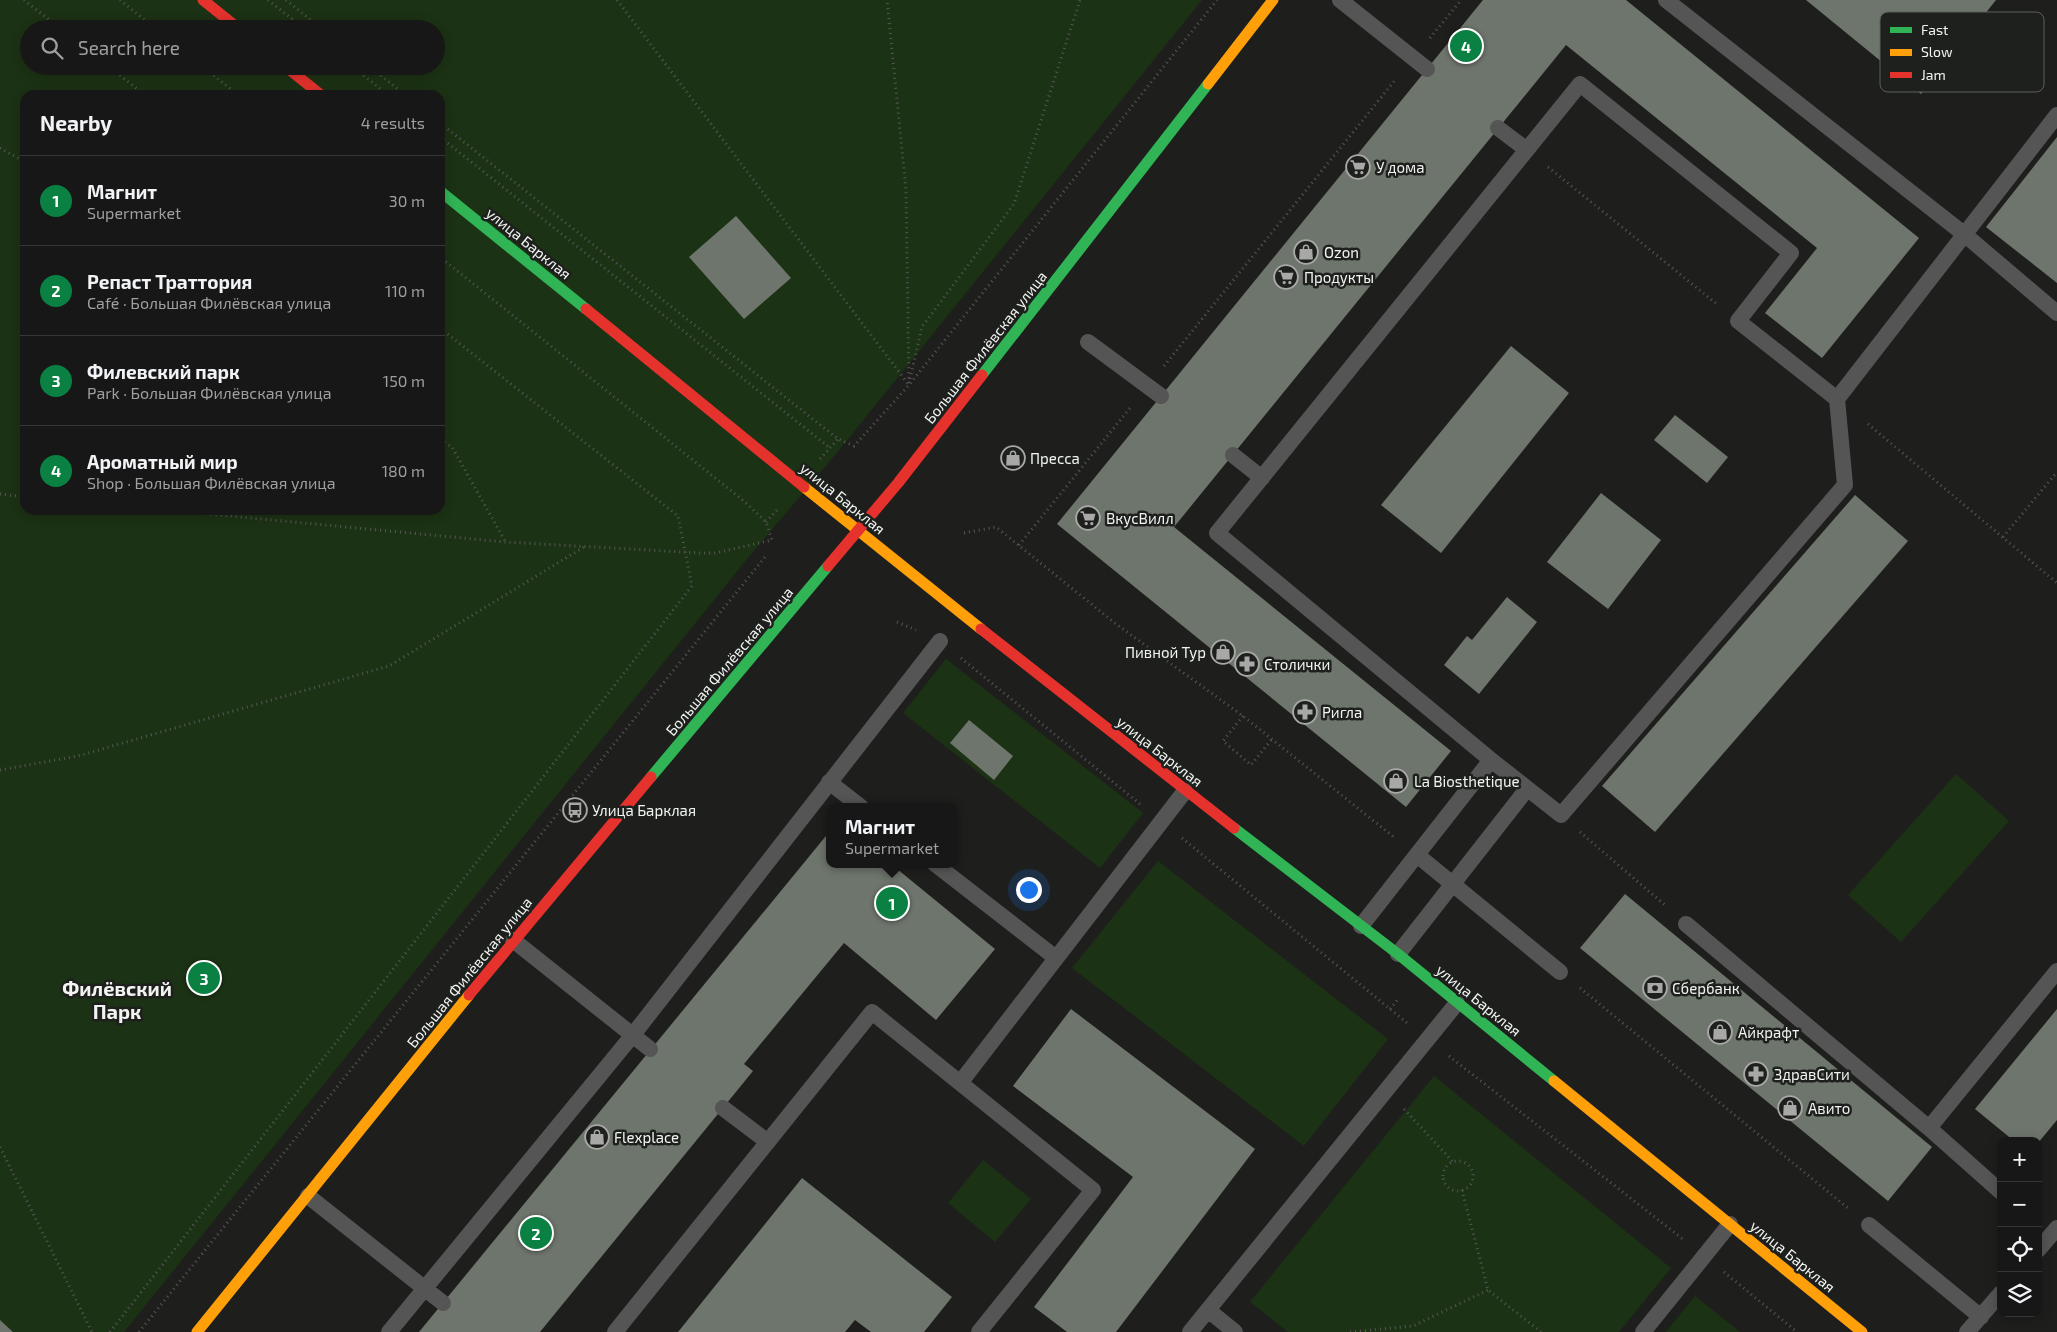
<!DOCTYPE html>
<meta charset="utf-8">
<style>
:root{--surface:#161716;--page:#232423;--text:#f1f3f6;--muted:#9e9fa1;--line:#353635;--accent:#0b8043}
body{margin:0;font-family:"Exo 2",sans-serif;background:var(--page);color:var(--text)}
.controls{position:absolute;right:15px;bottom:15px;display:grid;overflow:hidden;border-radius:10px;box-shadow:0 2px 12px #0003}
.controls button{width:45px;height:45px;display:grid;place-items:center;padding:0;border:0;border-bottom:1px solid var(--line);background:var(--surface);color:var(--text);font:25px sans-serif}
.you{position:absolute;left:1028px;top:889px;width:18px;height:18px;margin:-12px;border:4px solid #fff;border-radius:50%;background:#1a73e8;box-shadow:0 0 0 8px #1a73e833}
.badge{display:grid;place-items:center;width:32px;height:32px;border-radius:50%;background:var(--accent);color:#fff;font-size:16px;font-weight:700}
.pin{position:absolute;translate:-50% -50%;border:2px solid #fff;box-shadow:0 1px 5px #0006}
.popup{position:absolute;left:826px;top:803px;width:132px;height:65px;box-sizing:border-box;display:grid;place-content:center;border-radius:10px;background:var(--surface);filter:drop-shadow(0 1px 4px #0005);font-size:16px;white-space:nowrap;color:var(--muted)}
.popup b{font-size:19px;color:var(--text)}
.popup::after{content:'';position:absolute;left:50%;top:100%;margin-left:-10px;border:10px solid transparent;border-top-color:var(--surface)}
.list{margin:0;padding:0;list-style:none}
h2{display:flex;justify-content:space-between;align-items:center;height:65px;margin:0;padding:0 20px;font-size:21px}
h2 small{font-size:16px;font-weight:400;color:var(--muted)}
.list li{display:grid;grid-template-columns:32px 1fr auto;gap:15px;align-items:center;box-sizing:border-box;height:90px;padding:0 20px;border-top:1px solid var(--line)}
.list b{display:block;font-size:19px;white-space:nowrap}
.list p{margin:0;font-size:16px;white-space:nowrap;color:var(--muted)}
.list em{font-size:16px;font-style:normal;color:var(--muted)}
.icon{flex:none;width:28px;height:28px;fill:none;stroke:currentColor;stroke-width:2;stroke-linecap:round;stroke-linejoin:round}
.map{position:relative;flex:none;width:2057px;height:1332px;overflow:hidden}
.search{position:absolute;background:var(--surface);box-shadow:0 2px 12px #0003;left:20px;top:20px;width:425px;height:55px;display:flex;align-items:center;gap:12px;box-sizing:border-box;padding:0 18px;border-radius:28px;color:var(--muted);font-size:19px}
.panel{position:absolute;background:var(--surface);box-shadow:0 2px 12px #0003;left:20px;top:90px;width:425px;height:425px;border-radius:15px}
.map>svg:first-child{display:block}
.green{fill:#1c3214;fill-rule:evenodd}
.building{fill:#6e756c}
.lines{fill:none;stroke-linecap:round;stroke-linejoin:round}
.path{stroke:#575757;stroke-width:3;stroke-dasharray:1 4;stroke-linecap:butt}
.lane{stroke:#555;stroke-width:16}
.fast{stroke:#30b455;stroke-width:11}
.slow{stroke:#ff9f0a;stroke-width:11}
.jam{stroke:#e5322d;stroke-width:11}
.labels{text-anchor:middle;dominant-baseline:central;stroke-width:5;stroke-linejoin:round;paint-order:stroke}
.poi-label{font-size:15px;fill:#f2f4f2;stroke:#1d201c;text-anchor:start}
.street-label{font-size:15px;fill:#f2f4f2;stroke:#1d201c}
.district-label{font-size:20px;font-weight:bold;fill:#f2f4f2;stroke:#1d201c}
.key{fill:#1d201c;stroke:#5d605c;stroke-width:1}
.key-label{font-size:14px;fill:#f2f4f2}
</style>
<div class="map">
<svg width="2057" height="1332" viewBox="0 0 2057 1332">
<rect width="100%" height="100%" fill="#1e1f1d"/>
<!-- green -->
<path class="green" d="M0,0H1202L836,454L747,559L124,1332H0ZM29,29H436V66H29ZM25,95H440V510H25Z
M946,659L1143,813L1100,868L903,713Z
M1956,774L2009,821L1901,942L1848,895Z
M1158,861L1388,1039L1304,1146L1072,968Z
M1434,1076L1671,1268L1619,1332H1288L1250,1302Z
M983,1160L1031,1199L995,1242L948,1203Z
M1695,1296L1740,1332H1666Z"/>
<!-- building -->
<path class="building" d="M1483,0H1626L1919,238L1822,358L1765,313L1817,248L1566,45L1174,527L1451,751L1406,807L1057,524Z
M1806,0H1996L1921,94Z
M2057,137V283L1986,227Z
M736,216L791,278L744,319L689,257Z
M1511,346L1569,393L1441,553L1381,505Z
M1675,415L1728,457L1707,483L1654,440Z
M1601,493L1661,540L1608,609L1547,562Z
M1855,495L1908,541L1655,832L1602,786Z
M1507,597L1537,622L1479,694L1444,665L1467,636L1472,640Z
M969,720L1013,756L994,780L950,743Z
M830,831V864H891L995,949L936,1020L844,943L744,1064L753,1071L540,1332H419Z
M1625,894L1932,1147L1888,1201L1580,948Z
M1071,1009L1255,1149L1116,1332H1067L1034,1307L1133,1177L1013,1086Z
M2057,1009V1120L2038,1143V1141H2014L1975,1109Z
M802,1178L952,1297L924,1332H871L855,1320L845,1332H678Z
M0,1320L13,1332H0Z"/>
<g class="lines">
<!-- path -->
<path class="path" d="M24,0L61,29
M120,0L156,29
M268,0L305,29
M286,0L322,29
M617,0L909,385L906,190L887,0
M1430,38L1461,0
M108,66L145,95
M202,66L238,95
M352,66L388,95
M369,66L405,95
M440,123L838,439L854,446L909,385L1217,0
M440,137L830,448
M0,148L25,162
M1548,167L1718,305
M1164,366L1396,79
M910,379L922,327L1014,204L1080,0
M1868,424L2057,583
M440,440L452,447L505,541
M820,459L838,439
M0,494L25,497
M166,510L505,542L701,553H716L772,540L766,522L745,502L440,257
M766,522L779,508
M964,533L996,527L1116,624L1243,716L1395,838
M2003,537L2057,472
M1019,545L1130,408
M897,622L916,630
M961,658L1140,804
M1243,716L1223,741L1251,765L1272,739
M0,770L78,756L389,666L584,547
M1580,832L1666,906
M1182,838L1407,1023
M1580,988L1849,1209
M1390,1009L1399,998
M1449,1056L1684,1240
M1404,1109L1453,1162
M0,1147L92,1332
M1443 1176a15 15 0 1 1 30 0a15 15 0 1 1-30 0Z
M1462,1190L1488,1290L1541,1332
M1724,1272L1797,1332
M110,1332L692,586L678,516L440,328
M139,1332L765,557
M1350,1332L1413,1326L1488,1290"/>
<!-- lane -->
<path class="lane" d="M1340,0L1427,69
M1666,0L1964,234L2057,313
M1498,128L1527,150
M1088,342L1161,396
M1837,399L1738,321L1791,253L1580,84L1217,533L1491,760L1561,815L1845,485L1837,399L2057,115
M1233,455L1262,478
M829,782L861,807
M1417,855L1560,972
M935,864L1056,958
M1686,924L1929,1128L2001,1192
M1361,926L1491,760
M513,940L650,1049
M1398,954L1527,789
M960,1083L1185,791
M723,1108L768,1142
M1929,1128L2057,971
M308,1196L443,1303
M1869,1225L1981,1317
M2038,1250L2057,1228
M1208,1310L1235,1332
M389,1332L632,1036L940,641
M615,1332L872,1012L1093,1190L979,1332
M1190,1332L1457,1003
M1643,1332L1730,1224
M1967,1332L2001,1293"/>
<!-- fast -->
<path class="fast" d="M440,191L586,309
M982,375L1208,84
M651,777L828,566
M1234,828L1398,954L1554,1081"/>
<!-- slow -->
<path class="slow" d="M1208,84L1273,0
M804,487L981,629
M1554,1081L1862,1332
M197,1332L469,995"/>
<!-- jam -->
<path class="jam" d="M203,0L239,29
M285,66L321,95
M586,309L804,487
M828,566L898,483L982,375
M981,629L1234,828
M469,995L651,777"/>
</g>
<!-- icons -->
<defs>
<g id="supermarket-ring" transform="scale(1.25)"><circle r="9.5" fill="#1d201c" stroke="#a8a9a7" stroke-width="1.5"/><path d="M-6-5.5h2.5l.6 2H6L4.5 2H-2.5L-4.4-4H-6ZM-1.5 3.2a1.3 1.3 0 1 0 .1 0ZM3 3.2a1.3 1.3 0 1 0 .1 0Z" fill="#a8a9a7"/></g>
<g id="shop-ring" transform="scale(1.25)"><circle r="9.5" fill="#1d201c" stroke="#a8a9a7" stroke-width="1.5"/><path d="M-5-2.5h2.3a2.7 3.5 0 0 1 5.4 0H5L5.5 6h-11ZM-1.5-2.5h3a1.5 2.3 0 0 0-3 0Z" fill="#a8a9a7"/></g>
<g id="pharmacy-ring" transform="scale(1.25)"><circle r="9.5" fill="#1d201c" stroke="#a8a9a7" stroke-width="1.5"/><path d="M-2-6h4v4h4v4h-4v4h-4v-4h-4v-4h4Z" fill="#a8a9a7"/></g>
<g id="bus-ring" transform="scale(1.25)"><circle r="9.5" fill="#1d201c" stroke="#a8a9a7" stroke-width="1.5"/><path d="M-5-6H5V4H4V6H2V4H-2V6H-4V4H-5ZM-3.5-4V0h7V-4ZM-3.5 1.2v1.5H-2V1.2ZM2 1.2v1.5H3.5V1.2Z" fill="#a8a9a7"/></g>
<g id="bank-ring" transform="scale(1.25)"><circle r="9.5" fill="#1d201c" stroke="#a8a9a7" stroke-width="1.5"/><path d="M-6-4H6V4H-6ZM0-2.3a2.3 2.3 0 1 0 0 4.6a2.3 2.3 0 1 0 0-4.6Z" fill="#a8a9a7"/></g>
</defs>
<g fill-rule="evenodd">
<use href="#supermarket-ring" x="1358" y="167"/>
<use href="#shop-ring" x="1306" y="252"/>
<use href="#supermarket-ring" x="1286" y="277"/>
<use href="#shop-ring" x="1013" y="458"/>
<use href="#supermarket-ring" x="1088" y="518"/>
<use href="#shop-ring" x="1223" y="652"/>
<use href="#pharmacy-ring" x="1247" y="664"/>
<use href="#pharmacy-ring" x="1305" y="712"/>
<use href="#shop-ring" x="1396" y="781"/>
<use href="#bus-ring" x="575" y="810"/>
<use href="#bank-ring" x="1655" y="988"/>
<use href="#shop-ring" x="1720" y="1032"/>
<use href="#pharmacy-ring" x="1756" y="1074"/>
<use href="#shop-ring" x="1790" y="1108"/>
<use href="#shop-ring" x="597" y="1137"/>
</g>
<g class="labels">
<!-- poi labels -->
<g class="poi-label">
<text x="1376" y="167">У дома</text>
<text x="1324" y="252">Ozon</text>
<text x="1304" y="277">Продукты</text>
<text x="1030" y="458">Пресса</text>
<text x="1106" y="518">ВкусВилл</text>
<text x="1206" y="652" text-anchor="end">Пивной Тур</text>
<text x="1264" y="664">Столички</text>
<text x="1322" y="712">Ригла</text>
<text x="1414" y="781">La Biosthetique</text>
<text x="592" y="810">Улица Барклая</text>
<text x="1672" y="988">Сбербанк</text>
<text x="1738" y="1032">Айкрафт</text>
<text x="1774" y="1074">ЗдравСити</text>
<text x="1808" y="1108">Авито</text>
<text x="614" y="1137">Flexplace</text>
</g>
<!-- street labels -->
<g class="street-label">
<text transform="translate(529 243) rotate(39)">улица Барклая</text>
<text transform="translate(985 347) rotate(-52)">Большая Филёвская улица</text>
<text transform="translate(843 498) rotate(39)">улица Барклая</text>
<text transform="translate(729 661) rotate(-50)">Большая Филёвская улица</text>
<text transform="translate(1160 751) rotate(38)">улица Барклая</text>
<text transform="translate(469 972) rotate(-51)">Большая Филёвская улица</text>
<text transform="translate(1479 1000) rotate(39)">улица Барклая</text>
<text transform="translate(1793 1256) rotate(39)">улица Барклая</text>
</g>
<!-- district labels -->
<g class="district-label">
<text x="117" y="988">Филёвский<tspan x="117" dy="23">Парк</tspan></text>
</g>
</g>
<!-- legend -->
<rect x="1880" y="12" width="164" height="80" rx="8" class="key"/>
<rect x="1890" y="27" width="22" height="6" fill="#30b455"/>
<rect x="1890" y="49" width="22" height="7" fill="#ff9f0a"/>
<rect x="1890" y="72" width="22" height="6" fill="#e5322d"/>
<g class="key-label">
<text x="1921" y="35">Fast</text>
<text x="1921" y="57">Slow</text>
<text x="1921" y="80">Jam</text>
</g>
</svg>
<div class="controls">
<button>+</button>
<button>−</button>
<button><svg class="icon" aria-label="locate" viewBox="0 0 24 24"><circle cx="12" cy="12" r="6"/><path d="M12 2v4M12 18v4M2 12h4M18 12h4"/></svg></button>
<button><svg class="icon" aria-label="layers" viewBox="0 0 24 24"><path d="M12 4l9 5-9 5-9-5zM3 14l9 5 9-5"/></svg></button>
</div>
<div class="you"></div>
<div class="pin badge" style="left:892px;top:903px">1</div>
<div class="popup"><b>Магнит</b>Supermarket</div>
<div class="pin badge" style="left:536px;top:1233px">2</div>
<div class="pin badge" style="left:204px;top:978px">3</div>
<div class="pin badge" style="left:1466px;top:46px">4</div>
<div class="search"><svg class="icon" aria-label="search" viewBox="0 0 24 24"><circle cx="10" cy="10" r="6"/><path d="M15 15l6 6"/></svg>Search here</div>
<section class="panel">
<h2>Nearby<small>4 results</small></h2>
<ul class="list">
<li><span class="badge">1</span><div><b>Магнит</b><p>Supermarket</p></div><em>30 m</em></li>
<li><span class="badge">2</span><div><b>Репаст Траттория</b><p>Café · Большая Филёвская улица</p></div><em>110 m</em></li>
<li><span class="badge">3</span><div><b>Филевский парк</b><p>Park · Большая Филёвская улица</p></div><em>150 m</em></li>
<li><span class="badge">4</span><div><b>Ароматный мир</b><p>Shop · Большая Филёвская улица</p></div><em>180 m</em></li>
</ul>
</section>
</div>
